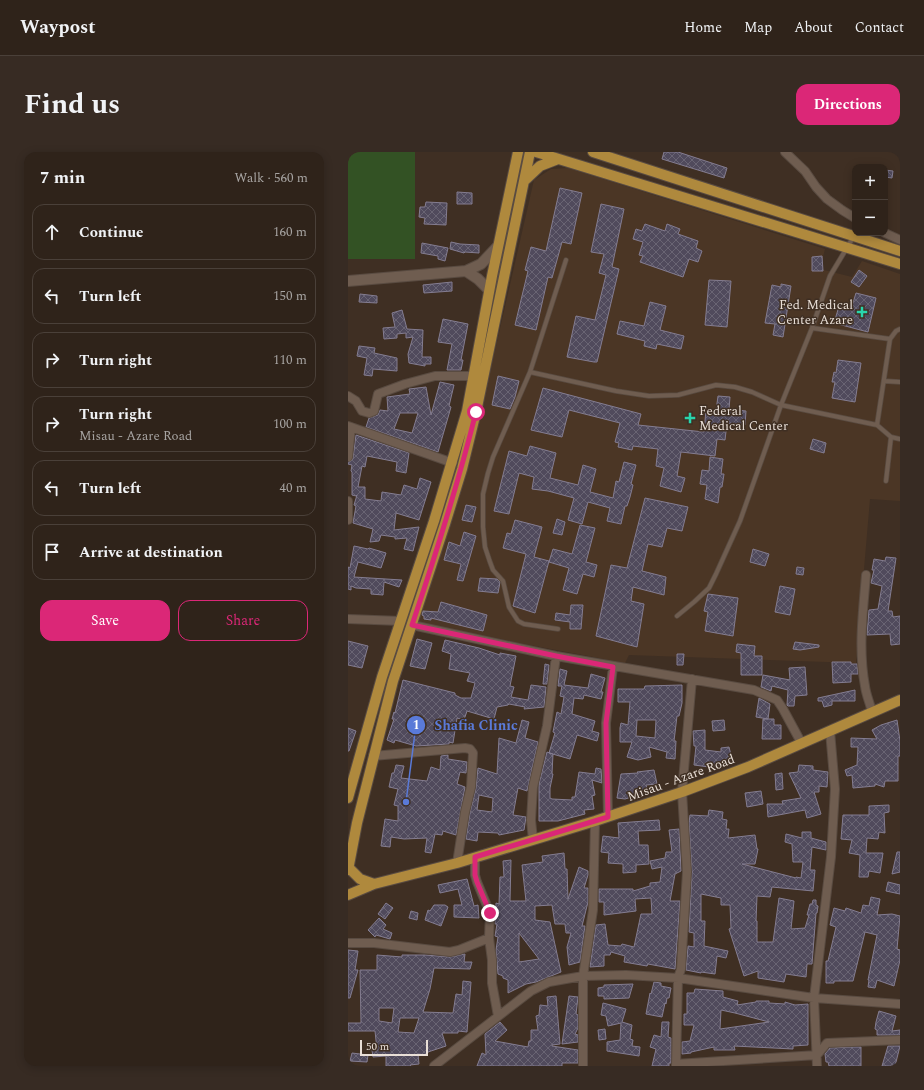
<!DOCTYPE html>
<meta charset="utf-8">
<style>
:root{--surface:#2f231a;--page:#372b23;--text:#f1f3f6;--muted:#a7a4a2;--line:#4a4039;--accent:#db2777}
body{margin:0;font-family:Spectral,serif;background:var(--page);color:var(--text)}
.controls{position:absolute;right:12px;top:12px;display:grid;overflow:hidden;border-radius:8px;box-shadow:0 2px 10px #0003}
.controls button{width:36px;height:36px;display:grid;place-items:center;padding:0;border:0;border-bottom:1px solid var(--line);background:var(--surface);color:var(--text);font:20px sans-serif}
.scale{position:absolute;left:12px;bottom:10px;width:68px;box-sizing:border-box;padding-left:4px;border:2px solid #e9dfd7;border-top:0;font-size:11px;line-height:14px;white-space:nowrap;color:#e9dfd7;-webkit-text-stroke:3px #3f2f23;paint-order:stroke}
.stop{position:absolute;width:12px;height:12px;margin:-9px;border:3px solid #db2777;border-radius:50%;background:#fff}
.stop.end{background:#db2777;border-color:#fff;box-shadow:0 1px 4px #0008}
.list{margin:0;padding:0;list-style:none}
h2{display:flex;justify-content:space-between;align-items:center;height:52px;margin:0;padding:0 16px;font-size:17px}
h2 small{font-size:13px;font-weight:400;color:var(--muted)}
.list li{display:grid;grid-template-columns:26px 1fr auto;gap:12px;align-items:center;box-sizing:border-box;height:56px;margin:0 8px 8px;padding:0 8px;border:1px solid var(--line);border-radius:12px}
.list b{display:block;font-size:15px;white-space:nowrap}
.list p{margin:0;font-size:13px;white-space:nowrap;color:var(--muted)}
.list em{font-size:13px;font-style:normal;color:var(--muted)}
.actions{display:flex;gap:8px;padding:12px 16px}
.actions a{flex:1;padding:9px 0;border:1px solid var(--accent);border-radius:12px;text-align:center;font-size:14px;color:var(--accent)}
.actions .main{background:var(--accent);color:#fff}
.icon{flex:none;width:22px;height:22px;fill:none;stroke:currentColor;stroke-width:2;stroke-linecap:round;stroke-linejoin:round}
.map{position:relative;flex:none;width:552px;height:914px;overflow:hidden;border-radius:12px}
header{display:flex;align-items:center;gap:24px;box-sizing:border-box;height:56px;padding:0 20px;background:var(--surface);border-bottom:1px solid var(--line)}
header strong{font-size:19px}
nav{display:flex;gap:22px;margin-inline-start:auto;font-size:14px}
.intro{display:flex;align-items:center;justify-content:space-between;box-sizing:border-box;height:96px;padding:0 24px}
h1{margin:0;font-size:28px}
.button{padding:10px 18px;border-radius:12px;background:var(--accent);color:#fff;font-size:14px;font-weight:700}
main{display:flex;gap:24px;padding:0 24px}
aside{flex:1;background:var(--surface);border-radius:12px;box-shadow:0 2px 10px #0003}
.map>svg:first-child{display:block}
.built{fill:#4b3625}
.park{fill:#335224}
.building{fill:url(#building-cross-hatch);stroke:#847d91;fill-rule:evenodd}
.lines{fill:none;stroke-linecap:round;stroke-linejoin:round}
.service-casing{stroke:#594b41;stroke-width:5.5}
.minor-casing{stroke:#594b41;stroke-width:10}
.tertiary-casing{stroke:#594b41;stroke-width:12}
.primary-casing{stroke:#594b41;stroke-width:12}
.service{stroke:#6f5d50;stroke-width:4}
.minor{stroke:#6f5d50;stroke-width:8}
.tertiary{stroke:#6f5d50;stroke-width:10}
.primary{stroke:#af893d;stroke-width:10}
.route{stroke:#db2777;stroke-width:5}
.poi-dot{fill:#29d5ac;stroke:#3f2f23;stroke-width:1.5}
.labels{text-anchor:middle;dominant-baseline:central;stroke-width:3;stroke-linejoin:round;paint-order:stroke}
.poi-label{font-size:13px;fill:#e9dfd7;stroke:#3f2f23;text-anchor:end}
.street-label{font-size:13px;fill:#e9dfd7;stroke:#3f2f23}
.leader{fill:none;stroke:#5a7ad8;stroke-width:1.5}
.callout-dot{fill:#5a7ad8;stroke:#3f2f23;stroke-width:1.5}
.mark-label{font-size:12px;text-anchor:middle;font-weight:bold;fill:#fff}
.callout-label{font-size:14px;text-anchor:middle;font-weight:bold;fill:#5a7ad8;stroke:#3f2f23;stroke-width:3;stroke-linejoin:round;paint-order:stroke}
</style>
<header>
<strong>Waypost</strong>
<nav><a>Home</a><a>Map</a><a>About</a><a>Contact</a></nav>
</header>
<div class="intro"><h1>Find us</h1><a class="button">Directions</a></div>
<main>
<aside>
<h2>7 min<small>Walk · 560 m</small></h2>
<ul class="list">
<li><svg class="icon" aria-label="ahead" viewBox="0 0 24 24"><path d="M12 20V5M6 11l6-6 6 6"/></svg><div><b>Continue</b></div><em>160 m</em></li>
<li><svg class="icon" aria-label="left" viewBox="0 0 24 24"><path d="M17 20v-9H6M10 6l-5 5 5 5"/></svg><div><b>Turn left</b></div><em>150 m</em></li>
<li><svg class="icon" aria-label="right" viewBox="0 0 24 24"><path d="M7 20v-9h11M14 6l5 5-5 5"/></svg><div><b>Turn right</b></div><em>110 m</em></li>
<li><svg class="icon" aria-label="right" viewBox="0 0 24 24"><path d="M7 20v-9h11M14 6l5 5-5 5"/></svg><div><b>Turn right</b><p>Misau - Azare Road</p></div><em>100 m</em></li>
<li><svg class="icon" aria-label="left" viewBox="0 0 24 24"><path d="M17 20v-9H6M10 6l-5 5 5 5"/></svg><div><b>Turn left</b></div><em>40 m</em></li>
<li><svg class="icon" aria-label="arrive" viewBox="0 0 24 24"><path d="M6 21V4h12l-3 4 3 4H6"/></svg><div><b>Arrive at destination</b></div></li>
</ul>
<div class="actions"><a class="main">Save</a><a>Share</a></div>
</aside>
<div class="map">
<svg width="552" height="914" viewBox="0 0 552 914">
<defs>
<pattern id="building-cross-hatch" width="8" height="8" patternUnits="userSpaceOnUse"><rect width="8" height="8" fill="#504a5c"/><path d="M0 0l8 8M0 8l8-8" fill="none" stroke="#696473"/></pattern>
</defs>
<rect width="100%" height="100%" fill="#3f2f23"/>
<!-- built -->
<path class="built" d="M220,16L477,97L472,117L504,125L514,109L552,122V349L522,347L508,511L281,503L277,511L176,492L69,470L121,312L186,28L203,17Z"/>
<!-- park -->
<path class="park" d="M0,0H67V107H0Z"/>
<!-- building -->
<path class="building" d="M316,0H330L379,16L376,26L314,7Z
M537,18L545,19L544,26L537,25Z
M212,36L234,41L223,92L214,90L204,126L200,125L188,178L167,173L180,119L177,118L183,95L198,99Z
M109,40L124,41V52H109Z
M78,50L99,51L98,73L76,72L77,66L71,65L72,55H77Z
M253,52L276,57L264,115L271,117L249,210H246L219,205L228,164L247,168L258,123L251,121L256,102L243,100Z
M297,72L317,79L319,72L332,77L330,82L350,89L348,96L354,99L350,110L341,107L335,125L292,110L295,104L291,103L295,90L285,87L288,77L294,79Z
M103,90L112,92L131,93V101L117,100L116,101L102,97Z
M74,91L100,96L97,109L90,107V104L73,101Z
M474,104L475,119H464V105Z
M511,118L519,124L511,135L503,130Z
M361,128L383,129L379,175L357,173Z
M104,130V139L76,141L75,133Z
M433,132L443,134L435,185L425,183L427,172L417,171L424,133L433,135Z
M508,141L528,146L520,180L486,171L492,151L504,154Z
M12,142L29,144V151L11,150Z
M302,150L318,154L312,178L336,184L333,197L309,192L308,197L296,194L297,189L269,182L272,169L296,174Z
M54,158L59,177L75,178L74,205H83V212H77V214L61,211L60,202L65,185L58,186V181L49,182V186L36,187L35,176L47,175L44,161Z
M95,167L120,172L113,208H115L113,218H99L104,192L90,190Z
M11,194L27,196L26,201L49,206V219L25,217L24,224L16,223L19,206L9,204Z
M490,208L513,211L507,250L484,246L487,230H484L486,220L488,221Z
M150,224L171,229L167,245L162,257L144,253Z
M92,230L106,233L101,254L103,255L90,300L18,275L21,266L30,263L32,258L40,259L39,245L62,242L61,237L78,235L83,263ZM52,261H70L64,281L46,277Z
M195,236L293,262L290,273L356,280L358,258L368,259L370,244L382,245L381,257L398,259L397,273L379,271L377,288L369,287L367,304L333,300L329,324L337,326L333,340L312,334L316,316L308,314L310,297L285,294L284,298L270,295L271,291L267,290L272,271L221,258L214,285L183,278Z
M8,283L61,301L58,321L48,319L49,310L19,304L17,315L14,314L10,335H17V347L33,349L34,340L53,343L56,333L69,337L72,326L83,330L71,368L48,361L46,378L71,375L65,399L56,397L59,386L47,387V385L33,383L31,389L22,390L25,377L5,371L8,354L6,353L9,343L8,344L4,343V320L3,319L4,313L0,312V310L4,308L5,306Z
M465,287L478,291L476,301L462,297Z
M182,294L208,301L202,326L230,333L235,313L248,317L242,340L265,346L268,329L271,330L276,310L288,313L283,332L285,333L282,345L279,354H277L273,372L259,369L262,356L240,350L234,372L220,368L226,346L200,339L184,337L186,325L171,321L161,362L146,359L161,299L179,304Z
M362,305L375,307L373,322H376L374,335H372L370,351L357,347L359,333L352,332L354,318L361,319Z
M297,346L340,355L334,379L319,376L314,395L300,392L294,419L318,425L316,443L285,435L283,449L296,452L289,495L248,484L263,413L279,416Z
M118,353L128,355L124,370L114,368Z
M209,367L217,370L214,383L205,381Z
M167,368L194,375L186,405L201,409L187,461L165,454L178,402L155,396L159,381L163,382Z
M232,373L247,376L238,410L249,413L246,425L235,422L229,442L215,438L221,416L201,410L205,397L224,402Z
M116,380L128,384L115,429L109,428L113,412L96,408L101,390L112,394Z
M6,394L20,397L21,396L38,401L33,416L10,410L6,425L54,428L51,435L36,430L35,443L23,442V437L8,436L3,434V438L0,437V415L2,416Z
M405,397L421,402L417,414L402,410Z
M538,405L548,406L540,459H544L545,465L552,464V492L543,493L542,482L519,483L521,458L530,457L534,434L523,431L526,418H524L526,407L537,409Z
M449,415L456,416L455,423L448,422Z
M132,426L149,427L152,430L150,441L130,439Z
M432,434L447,437L442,463L427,460Z
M360,442L390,446L385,484L357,479L360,460L356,459Z
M93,450L139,463L135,479L83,466V468L76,467V464L74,463L75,459L90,460Z
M223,453H235L233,477H222V470L207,468L208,461L222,463Z
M69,487L84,491L77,517L62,514Z
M97,488L131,496L152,503V501L168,504L162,534L166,535L163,545L180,548L183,533L198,535L196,555L176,557L177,555L161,552L160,553L149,555L146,567L119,559L116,568L109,566L105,591L101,590V592L68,594L47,588L46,591L39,588L46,567H44L46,560L47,561L55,528L107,541V543L113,546H123L127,531L119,529L122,521L101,517L103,502L94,499Z
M0,489L20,494L14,516L0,513Z
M447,490L471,493V495L452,498L445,497Z
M389,492L407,494L406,504H414V523H393V501L388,500Z
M329,502H336L335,513H329Z
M484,510H503V512H509L510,522H503V530L485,531Z
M197,512L201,513L199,532H195Z
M457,515L459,543L447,544L446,554H440L439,553L440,538L424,534L423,539L413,535L415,523L442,528L441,516Z
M212,517L219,519L216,533L240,536L243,522L257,526L253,540H255L253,547L236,543L235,547L226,546L224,562L247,569L244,579L251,581L249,589L229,583L222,607L201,601L207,581L205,580L209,560L213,562L216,545L212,544L214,534H210Z
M334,533V551L331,564H329L326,589H328L327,607L318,606L319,600L301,595L303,605L290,608L279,605L284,590H272V576L273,571L280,573L282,550H270V537H296L297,534ZM289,568H308L307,586L288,584Z
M507,538V549H484V553L476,555L474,549H470V546Z
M411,546L422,552L420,567L408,565Z
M415,567H426V573H433V587H414Z
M174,568L181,570L177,586L190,590L179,639L170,636L165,663L178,665L176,678L151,683L150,681L130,680L129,689L118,687L122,661L128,636L130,616L149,622L151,586L168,591ZM131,643L145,646L144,660L129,658Z
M376,568L377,578L365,579L364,569Z
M549,568L552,589V604H550V629H537L536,635L527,632V634L505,636L504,623L499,624L497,618L509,613L510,595H503V586L529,587L524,578L533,573Z
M0,576L8,579L1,599H0Z
M357,578V598L373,600V596L381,595L385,611L361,615L346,613L348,594H346L345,579Z
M199,600L205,602L204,622H205L202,636V646L204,647L224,648V645H227L231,620L247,622L248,616L253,617L254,631L244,628L247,643L244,644L246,657L236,658L237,662L210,669H191V632Z
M100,603V607L119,610L118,621L112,620L109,632L117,635L108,683L95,679L94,683L87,682L83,701L77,700L79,686L56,687L43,685L42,695L33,694L37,667L50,669V654L46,653L50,637L41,635L44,621H46L48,613L56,614L53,626L79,629L83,615L92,618L93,604Z
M451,613L465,614V618L480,620L479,635L471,634V640H466L473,662L459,666L457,658L420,665L419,652H435L434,649L453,646L441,621L450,620Z
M306,618L309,632L298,633L300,640L277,647L269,646L273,622L290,621L289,620Z
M434,621L435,637L428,638L427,622Z
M413,639L415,652L399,655L397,641Z
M541,653V660L536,661L537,681L531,680L530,687L519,686L518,701H535L532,721L521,719L520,725H511L512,703L501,701L504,688L493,687L495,663H521V654Z
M361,658L375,660L374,667L379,668L378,677H381L380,686L407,683L409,697H410L407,712H394L448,726V725L453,726L455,710H445L444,692L437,690L438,682L454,686V680H463V686L478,690V698L464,695L462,718H467L465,739L424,735L422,745L409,744L408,769H409V790H425L431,746L446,749L443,777L457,776L461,763H459L462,752H464L465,748H468V753L470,754L469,761H468L464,812H459L458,825L438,822L436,830L410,826V819L396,824L381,777L383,776L382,753H373V746L353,742V769H357L356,794L380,799L378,806L369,804L367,822L353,820V821L338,818L340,794L346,795V781L341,780L344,720L341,671L342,663L360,664Z
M311,668L312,678L290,679L291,693H300L301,712L288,713V720L275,721V712L260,711L261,701L253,700L255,684L271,686L270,671Z
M331,677L333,719L327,722L322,749H332L327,817L300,812L299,814L276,810L277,804L263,800L262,803H256V814L242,815L248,773L257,772L260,793L273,794L274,792L286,795L293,762H304L303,746L287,747L288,759L256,763V750H251V737H285V739L302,734V731L312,730L314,715L304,717L302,709L317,706L318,700H324L321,678Z
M549,700H552V720L544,722Z
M216,701L217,717H219L220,747L231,715L240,719V723L236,736H240V750L234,774H237L232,810L221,813L219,795L223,781H218L217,772H207L204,753L187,754V768L202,770L213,820L188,830L178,832L160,841V828L155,826V824L150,822L148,798L150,785L147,784L149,772H147L148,751L151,752L152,725H156L155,709L163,708L162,749H178L174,713L195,710L194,704ZM171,781L191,807L171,810Z
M119,727L126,754L130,753L131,766L106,765V753H114L110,737L92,741L90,733Z
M540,730L552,733V742L538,739Z
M523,745L532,747L529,763L544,762L552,764L549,797L552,798V808L546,834L529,828L527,836L520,835L521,828H520L529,783L517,780L505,829H486V831H478V809H480L488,775L482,773L486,756L497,759L498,756L513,761L515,753L521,754Z
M38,751L45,756L37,767L30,762Z
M86,753H97L100,755L93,774L77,768L80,758L82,759Z
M63,759L70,761L69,768L61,766Z
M31,766L38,773L35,777L44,781L42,787L28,783L27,785L20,778Z
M0,798L10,799L7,818H10L2,846H0Z
M117,802L116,810H124L122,817L86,816L82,837L75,860L105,861L108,842L114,843L115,829L123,830L119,880L110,879V881H94L98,894L80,900L79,903L70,902L71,912L62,913L63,914H38V904L25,905L24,898H29L27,879H0V871H13L12,818H29V803L54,805V803H77L102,805ZM31,856H46L44,871L31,869ZM52,866H71L66,881L50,880Z
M306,830L313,831V834L323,836L321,846H319L318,852L317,851L314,865L298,862L302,841L303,842Z
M285,832L281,846L256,847V844H250V836L256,835V833Z
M347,837L375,839V845L390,849L389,853L408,850V849H421V851L437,852V850L447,853L460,852V893L445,894V897L386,894L387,898H366V895L343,900V901L334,902V890L342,889L346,873H336V862H339V841H346ZM373,858L387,861L421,870L372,877Z
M208,844L212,892L204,893V894L230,898V911H214V914H129L134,901L138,903L137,882L152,870L159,878L147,889L180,895L181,889H183V878H190L188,864L191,863L192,853L200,854L199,845Z
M221,844L230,845L228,862L230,863V876L227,882L230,883V890L214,892Z
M255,851L278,857L274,870L284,873L282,887L285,888L284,894L292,895L291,904L259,899V890L272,888L273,871L260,874L258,864L253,863Z
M531,859L548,864L544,879L552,878V883H529V878L527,877L528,870Z
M314,870H321L320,885L323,886V911H321V914H304L308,897L302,895L306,883L313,885Z
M257,877L258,887L251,888L250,878Z
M540,894H552L547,914H534Z
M504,895H513V914H481L480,910H478L477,902L482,896Z
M4,901L20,903L19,910L2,909Z"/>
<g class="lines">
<!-- service casing -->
<g class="service-casing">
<path id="service" d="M464,176L542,187
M182,220L218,108
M536,229L552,230
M529,273L542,187L548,179L552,177
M538,329L543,285
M329,464L346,450L361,436L368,422L392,369L433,253L464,176L482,124L506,84
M210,477L176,472L170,469L161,455L155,429L145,418L142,410L137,395L135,375V342L140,321L145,305L182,220L268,239L301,244L330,243L368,233L387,235L404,240L433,253L529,273L543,285L552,287"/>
</g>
<!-- minor casing -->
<g class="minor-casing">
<path id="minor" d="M437,0L457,19L468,35L479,47L494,58L507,66
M537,81L552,88
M0,244L8,249L14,259L21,261L26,259L30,242L57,232L87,224H125
M0,274L105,311
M0,305L3,275
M0,349V368
M518,423C515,460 510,497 517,534C518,543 522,551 524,560
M0,467L53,469
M64,473L208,504L406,538L429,548L435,557L454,592
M25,604L117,596L122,597L125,601L123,635L117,660L109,711
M260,665L258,571L265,515
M185,688L183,668L185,635L199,574L208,504
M127,705V723L129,730L142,761L141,786L144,808V831L150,864
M0,791H26L102,800L111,798L141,786
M328,912L469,903L479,891L552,888
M86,914L183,839L201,830L235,824L278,823L330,826L466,846L552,852
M235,914V824L245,758L247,669
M328,914L330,826L333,817L339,720L334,640L344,527
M469,914L466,846L483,705L487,637L482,579"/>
</g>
<!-- tertiary casing -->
<g class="tertiary-casing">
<path id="tertiary" d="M118,119L130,127L141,138
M0,129L118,119L133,112L150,94"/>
</g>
<!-- primary casing -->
<g class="primary-casing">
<path id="primary" d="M188,0L552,112
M245,0L552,99
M176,29L192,14L210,7
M0,646L34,525L86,369L119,259L144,124L170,0
M0,715L12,727L26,732
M0,718L9,671L45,529L97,372L114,317L128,260L182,0
M0,743L26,732L109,711L247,669L334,640L400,615L552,548"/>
</g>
<!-- service -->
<use href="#service" class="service"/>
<!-- minor -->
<use href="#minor" class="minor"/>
<!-- tertiary -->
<use href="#tertiary" class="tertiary"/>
<!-- primary -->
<use href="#primary" class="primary"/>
</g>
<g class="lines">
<!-- route -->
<path class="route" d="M128,260C110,332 88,402 64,473L208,504L265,515L258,571L260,665L127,705V723L129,730L142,761"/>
</g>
<!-- markers -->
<g class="poi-dot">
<path d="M512 154h4v4h4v4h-4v4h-4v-4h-4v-4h4z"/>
<path d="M340 260h4v4h4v4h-4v4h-4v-4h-4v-4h4z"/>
</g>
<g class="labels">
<!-- poi labels -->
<g class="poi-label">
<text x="505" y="153">Fed. Medical<tspan x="505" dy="15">Center Azare</tspan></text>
<text x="351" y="259" text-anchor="start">Federal<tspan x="351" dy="15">Medical Center</tspan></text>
</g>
<!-- street labels -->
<g class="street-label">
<text transform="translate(333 626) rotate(-20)">Misau - Azare Road</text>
</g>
</g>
<!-- callouts -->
<path class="leader" d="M58 650L68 573"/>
<g class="callout-dot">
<circle cx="58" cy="650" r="4"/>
<circle cx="68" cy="573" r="10"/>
</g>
<g class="mark-label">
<text x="68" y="577">1</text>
</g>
<g class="callout-label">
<text x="128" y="578">Shafia Clinic</text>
</g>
</svg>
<div class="controls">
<button>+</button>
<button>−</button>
</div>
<div class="scale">50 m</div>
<div class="stop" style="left:128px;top:260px"></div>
<div class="stop end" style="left:142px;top:761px"></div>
</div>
</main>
